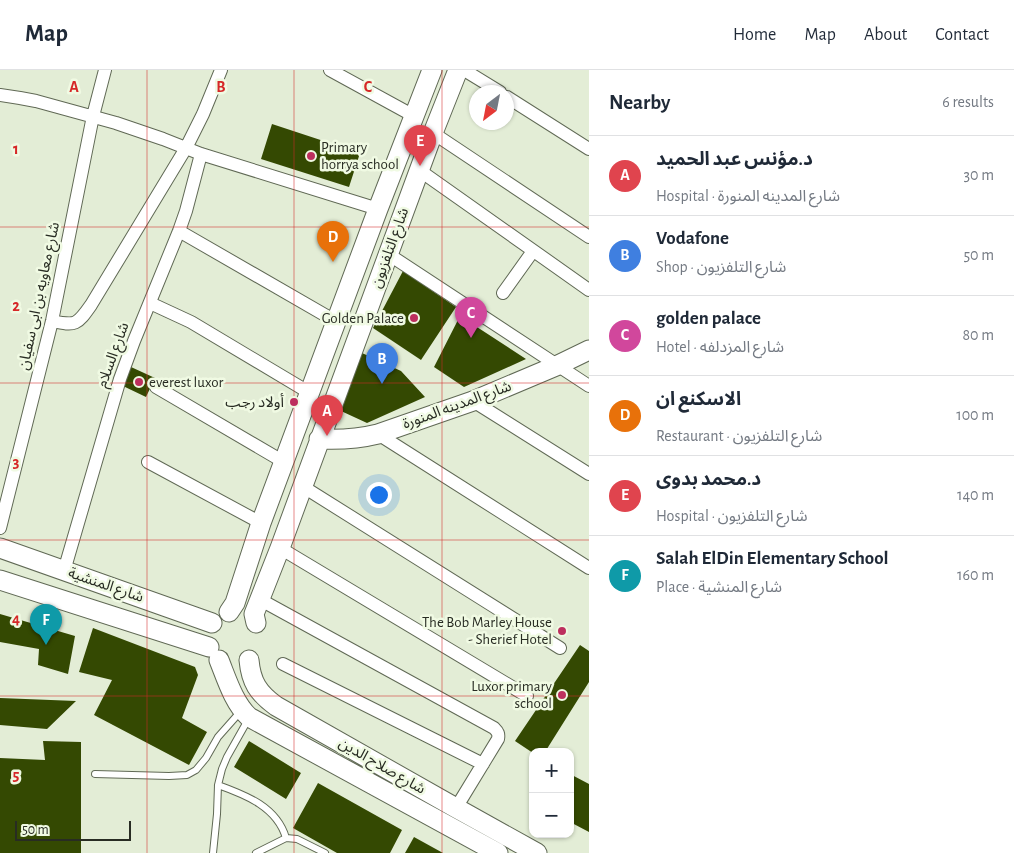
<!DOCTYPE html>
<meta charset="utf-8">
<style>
:root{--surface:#fff;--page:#f6f6f7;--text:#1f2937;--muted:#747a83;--line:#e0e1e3;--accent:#d93025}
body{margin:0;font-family:"Alegreya Sans","Noto Sans Arabic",sans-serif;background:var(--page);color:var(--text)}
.controls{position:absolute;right:15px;bottom:15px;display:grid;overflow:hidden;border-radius:10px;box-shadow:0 1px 4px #0004}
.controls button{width:45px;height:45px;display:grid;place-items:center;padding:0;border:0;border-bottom:1px solid var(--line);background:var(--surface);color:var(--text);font:25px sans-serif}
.compass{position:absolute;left:469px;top:15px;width:45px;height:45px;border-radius:50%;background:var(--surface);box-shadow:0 1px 4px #0004;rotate:212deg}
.scale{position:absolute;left:15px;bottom:12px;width:116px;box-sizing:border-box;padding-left:5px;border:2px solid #282c23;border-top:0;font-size:14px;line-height:18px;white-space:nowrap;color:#282c23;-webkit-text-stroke:4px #f0fae3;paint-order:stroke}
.you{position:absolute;left:378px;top:424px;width:18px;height:18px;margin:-12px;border:4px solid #fff;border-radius:50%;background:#1a73e8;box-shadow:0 0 0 8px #1a73e833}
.badge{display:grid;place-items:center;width:32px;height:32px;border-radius:50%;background:var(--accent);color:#fff;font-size:16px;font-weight:700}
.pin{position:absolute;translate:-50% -41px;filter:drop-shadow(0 1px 2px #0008)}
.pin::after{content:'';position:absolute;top:26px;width:18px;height:15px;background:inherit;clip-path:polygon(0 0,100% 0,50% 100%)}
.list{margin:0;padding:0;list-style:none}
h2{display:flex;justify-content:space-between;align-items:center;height:65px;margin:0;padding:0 20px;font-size:21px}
h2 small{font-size:16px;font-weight:400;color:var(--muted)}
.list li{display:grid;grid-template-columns:32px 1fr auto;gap:15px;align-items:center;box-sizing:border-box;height:80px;padding:0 20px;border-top:1px solid var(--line)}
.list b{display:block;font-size:19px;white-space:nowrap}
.list p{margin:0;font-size:16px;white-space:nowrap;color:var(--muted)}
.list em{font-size:16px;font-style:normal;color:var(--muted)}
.map{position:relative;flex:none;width:589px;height:783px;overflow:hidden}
header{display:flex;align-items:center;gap:30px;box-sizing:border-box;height:70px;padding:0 25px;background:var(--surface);border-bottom:1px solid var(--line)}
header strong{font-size:24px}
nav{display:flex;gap:28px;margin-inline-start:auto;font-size:18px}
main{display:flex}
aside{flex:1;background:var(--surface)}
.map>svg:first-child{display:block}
.building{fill:#344902}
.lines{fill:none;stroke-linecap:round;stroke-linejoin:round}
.service-casing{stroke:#606955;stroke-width:8}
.minor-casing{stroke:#606955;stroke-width:14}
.secondary-casing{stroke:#606955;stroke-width:21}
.service{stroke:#fff;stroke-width:6}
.minor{stroke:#fff;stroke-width:12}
.secondary{stroke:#fff;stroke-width:19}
.grid{fill:none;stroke:#d62828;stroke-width:1;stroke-opacity:0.55}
.poi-dot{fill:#bd2f5e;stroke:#f0fae3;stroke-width:2}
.labels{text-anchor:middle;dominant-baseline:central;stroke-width:5;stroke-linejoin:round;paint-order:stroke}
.poi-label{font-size:15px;fill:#282c23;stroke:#f0fae3;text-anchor:end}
.street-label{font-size:15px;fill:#282c23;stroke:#f0fae3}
.grid-label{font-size:16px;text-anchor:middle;font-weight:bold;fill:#d62828;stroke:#f0fae3;stroke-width:5;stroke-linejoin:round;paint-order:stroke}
</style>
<header>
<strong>Map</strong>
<nav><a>Home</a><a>Map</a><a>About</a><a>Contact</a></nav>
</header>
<main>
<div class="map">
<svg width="589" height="783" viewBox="0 0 589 783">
<rect width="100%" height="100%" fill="#e3edd6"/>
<!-- building -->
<path class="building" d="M272,54L360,83L349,117L261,89Z
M403,201L456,237L421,290L373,258Z
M460,246L526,289L464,317L434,297Z
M362,283L401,301L425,327L367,353L341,341Z
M131,297L155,308L146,327L123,316Z
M0,544L75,566L68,604L38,595L39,579L0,572Z
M93,558L195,597L198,605L182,648L207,662L189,695L94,645L112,610L79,602Z
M580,575L589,581V612L545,682L533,683L515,671Z
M0,628L76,631L47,659L0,655Z
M43,671L81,672V783H0V688L45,690Z
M249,671L301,703L286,729L234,697Z
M570,704L589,714V762L570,752Z
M318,713L402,760L390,783H337L293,758Z
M414,767L443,783H405Z"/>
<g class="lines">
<!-- service casing -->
<g class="service-casing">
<path id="service" d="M95,704L169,706L187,705L196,700L206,688L218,667L241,641
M218,715C246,725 277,737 286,768
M213,783L217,744L218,715L222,699L227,687L249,648
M256,783L286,768L297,769L325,783"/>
</g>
<!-- minor casing -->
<g class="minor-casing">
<path id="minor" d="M330,0L414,46
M464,0L500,22
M0,25L20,28L36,31L116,53L163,69L201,84L378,139
M507,27L589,79
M433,63L589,167
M419,100L589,220
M179,161L337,252
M388,184L589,316
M503,223L533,181
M150,233L191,252L310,323
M52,251C76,256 77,255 91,235L186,78L203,44L221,0
M156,317L284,392
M473,331L589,404
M378,364L589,498
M148,392L261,453
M302,416L560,578
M0,458L52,251L93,46L105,0
M280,478L527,626
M64,501L120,309L134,271L179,161L186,141L201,84
M259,529L494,658C498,662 499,664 498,669L456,738
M283,594L483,694"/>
</g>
<!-- secondary casing -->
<g class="secondary-casing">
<path id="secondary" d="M319,369C339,370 358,369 378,364L473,331L556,296L589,280
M0,478L212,553
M0,510L209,577
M229,542L235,533L261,453L378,139L432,0
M256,553L254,544L280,478L433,63L458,0
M219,590C227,610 234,633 249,647L498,783
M249,590C251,612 258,623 276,636L456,738L537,783"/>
</g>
<!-- service -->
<use href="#service" class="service"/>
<!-- minor -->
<use href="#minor" class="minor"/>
<!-- secondary -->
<use href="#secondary" class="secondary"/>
</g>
<!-- grid -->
<path class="grid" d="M147,0V783M294,0V783M442,0V783M0,157H589M0,313H589M0,470H589M0,626H589"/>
<!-- markers -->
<g class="poi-dot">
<circle cx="311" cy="86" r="5"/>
<circle cx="414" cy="248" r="5"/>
<circle cx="139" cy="312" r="5"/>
<circle cx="294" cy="332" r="5"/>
<circle cx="562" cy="561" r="5"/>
<circle cx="562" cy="625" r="5"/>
</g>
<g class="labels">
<!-- poi labels -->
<g class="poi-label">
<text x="321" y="77" text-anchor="start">Primary<tspan x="321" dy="17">horrya school</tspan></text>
<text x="404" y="248">Golden Palace</text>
<text x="149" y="312" text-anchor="start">everest luxor</text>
<text x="284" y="332">أولاد رجب</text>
<text x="552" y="552">The Bob Marley House<tspan x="552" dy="17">- Sherief Hotel</tspan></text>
<text x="552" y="616">Luxor primary<tspan x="552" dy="17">school</tspan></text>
</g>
<!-- street labels -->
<g class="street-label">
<text transform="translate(390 178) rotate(-70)">شارع التلفزيون</text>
<text transform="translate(39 226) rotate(-78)">شارع معاويه بن ابى سفيان</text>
<text transform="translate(113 285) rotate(-70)">شارع السلام</text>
<text transform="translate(457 335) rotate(-20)">شارع المدينه المنورة</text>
<text transform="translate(106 515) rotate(19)">شارع المنشية</text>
<text transform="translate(382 696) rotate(30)">شارع صلاح الدين</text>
</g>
</g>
<g class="grid-label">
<text x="74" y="22">A</text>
<text x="221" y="22">B</text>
<text x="368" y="22">C</text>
<text x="16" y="84">1</text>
<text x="16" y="241">2</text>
<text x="16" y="397">3</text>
<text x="16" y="554">4</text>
<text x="16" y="710">5</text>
</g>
</svg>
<div class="controls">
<button>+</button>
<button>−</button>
</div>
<svg class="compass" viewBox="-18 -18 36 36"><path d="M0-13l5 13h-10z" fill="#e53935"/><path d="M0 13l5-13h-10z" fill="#747a83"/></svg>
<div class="scale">50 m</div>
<div class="you"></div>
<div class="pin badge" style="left:327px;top:366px;background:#e0444e">A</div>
<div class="pin badge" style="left:382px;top:314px;background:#3f7fe0">B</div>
<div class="pin badge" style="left:471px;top:268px;background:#d1479c">C</div>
<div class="pin badge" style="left:333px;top:192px;background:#e8710a">D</div>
<div class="pin badge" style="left:420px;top:96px;background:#e0444e">E</div>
<div class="pin badge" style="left:46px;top:575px;background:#0f9aa8">F</div>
</div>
<aside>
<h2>Nearby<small>6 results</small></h2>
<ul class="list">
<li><span class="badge" style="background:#e0444e">A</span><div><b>د.مؤنس عبد الحميد</b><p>Hospital · شارع المدينه المنورة</p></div><em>30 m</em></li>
<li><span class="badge" style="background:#3f7fe0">B</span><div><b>Vodafone</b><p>Shop · شارع التلفزيون</p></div><em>50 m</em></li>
<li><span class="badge" style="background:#d1479c">C</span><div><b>golden palace</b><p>Hotel · شارع المزدلفه</p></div><em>80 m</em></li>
<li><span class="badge" style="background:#e8710a">D</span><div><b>الاسكنع ان</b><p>Restaurant · شارع التلفزيون</p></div><em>100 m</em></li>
<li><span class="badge" style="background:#e0444e">E</span><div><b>د.محمد بدوى</b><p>Hospital · شارع التلفزيون</p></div><em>140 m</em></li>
<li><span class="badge" style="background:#0f9aa8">F</span><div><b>Salah ElDin Elementary School</b><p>Place · شارع المنشية</p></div><em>160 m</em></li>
</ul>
</aside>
</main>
